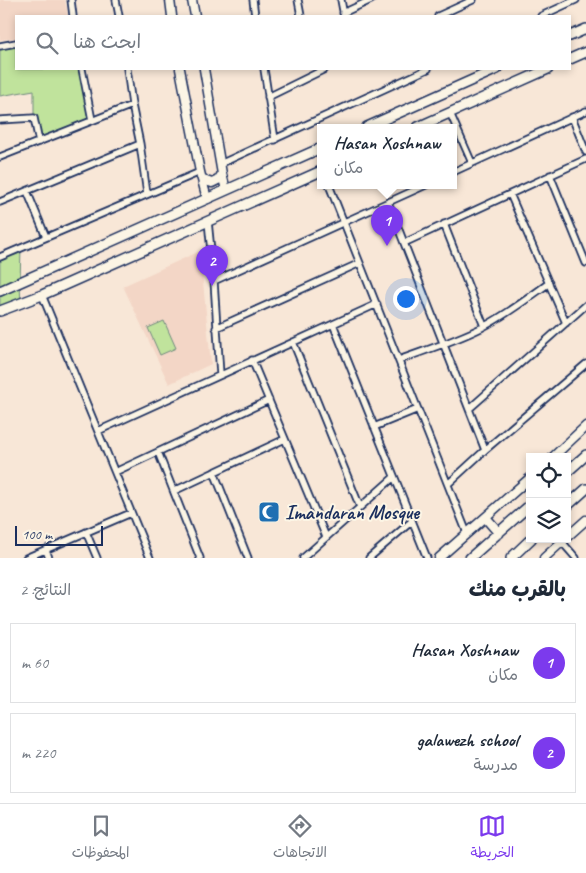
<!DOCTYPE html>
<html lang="ar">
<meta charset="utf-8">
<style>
:root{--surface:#fff;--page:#f6f6f7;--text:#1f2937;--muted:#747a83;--line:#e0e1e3;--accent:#7c3aed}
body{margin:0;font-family:Caveat,"Playpen Sans Arabic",sans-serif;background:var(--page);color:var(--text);direction:rtl}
.controls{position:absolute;right:15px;bottom:15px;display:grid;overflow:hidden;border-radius:0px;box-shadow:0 2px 8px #0003}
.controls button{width:45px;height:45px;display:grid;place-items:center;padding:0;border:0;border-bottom:1px solid var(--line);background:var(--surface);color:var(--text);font:25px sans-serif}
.scale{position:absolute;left:15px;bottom:12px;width:88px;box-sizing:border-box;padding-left:5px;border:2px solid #1b2f5e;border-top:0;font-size:14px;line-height:18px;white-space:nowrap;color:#1b2f5e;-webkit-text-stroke:4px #fcf5e5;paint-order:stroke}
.you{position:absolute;left:405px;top:298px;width:18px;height:18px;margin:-12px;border:4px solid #fff;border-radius:50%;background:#1a73e8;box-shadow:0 0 0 8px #1a73e833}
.badge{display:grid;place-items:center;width:32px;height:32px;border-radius:50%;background:var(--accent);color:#fff;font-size:16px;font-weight:700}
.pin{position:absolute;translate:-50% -41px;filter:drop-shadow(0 1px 2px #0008)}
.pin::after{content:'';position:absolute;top:26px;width:18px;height:15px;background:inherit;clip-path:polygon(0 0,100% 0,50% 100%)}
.popup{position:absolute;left:317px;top:124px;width:140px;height:65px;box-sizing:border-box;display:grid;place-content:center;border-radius:0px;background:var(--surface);filter:drop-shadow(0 1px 4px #0005);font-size:16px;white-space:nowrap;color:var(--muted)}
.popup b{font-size:19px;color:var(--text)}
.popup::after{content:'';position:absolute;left:50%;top:100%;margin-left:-10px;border:10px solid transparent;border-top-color:var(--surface)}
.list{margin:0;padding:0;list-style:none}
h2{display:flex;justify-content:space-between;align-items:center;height:65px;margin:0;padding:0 20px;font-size:21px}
h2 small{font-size:16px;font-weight:400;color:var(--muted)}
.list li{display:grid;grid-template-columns:32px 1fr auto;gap:15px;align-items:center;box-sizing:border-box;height:80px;margin:0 10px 10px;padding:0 10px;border:1px solid var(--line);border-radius:0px}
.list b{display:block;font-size:19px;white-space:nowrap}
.list p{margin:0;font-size:16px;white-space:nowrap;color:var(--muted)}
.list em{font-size:16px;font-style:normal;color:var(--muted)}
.icon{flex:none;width:28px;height:28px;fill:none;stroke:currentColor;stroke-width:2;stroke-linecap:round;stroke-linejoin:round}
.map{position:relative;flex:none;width:586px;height:558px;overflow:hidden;direction:ltr}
.search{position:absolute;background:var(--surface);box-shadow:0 2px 8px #0003;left:15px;right:15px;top:15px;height:55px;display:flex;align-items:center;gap:12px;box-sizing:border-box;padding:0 18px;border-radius:0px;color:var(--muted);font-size:19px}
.sheet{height:245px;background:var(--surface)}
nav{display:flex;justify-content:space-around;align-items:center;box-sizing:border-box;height:70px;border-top:1px solid var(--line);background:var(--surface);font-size:14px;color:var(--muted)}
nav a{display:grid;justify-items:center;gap:2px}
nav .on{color:var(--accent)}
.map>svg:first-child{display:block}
.built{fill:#f3d6c6}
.green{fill:#c0e39c;stroke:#6e897d}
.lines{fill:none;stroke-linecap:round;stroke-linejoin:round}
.minor-casing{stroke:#1b2f5e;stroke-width:9}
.tertiary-casing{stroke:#1b2f5e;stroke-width:11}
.secondary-casing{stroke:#1b2f5e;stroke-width:12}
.minor{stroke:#fcf5e5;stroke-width:5.5}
.tertiary{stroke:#fcf5e5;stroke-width:8}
.secondary{stroke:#fcf5e5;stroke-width:9}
.labels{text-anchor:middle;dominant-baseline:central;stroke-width:4;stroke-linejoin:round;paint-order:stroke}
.poi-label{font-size:20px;font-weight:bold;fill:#1b2f5e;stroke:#fcf5e5;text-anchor:start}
</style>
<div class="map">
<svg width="586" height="558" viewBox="0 0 586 558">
<rect width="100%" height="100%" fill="#f8e7d7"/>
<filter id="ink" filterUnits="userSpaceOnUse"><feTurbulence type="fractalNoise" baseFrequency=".02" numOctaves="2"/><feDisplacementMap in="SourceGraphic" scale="10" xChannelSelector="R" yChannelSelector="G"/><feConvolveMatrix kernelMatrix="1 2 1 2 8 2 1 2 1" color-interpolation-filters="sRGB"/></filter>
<g filter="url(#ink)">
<!-- built -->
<path class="built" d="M0,0H65L68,16H16V38L0,40Z
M200,251L211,364L169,384L123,286Z"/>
<!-- green -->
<path class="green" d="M16,43V69H82L92,120L39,142L34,118V90L0,96V46Z
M21,249L20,282L21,306L0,315V257Z
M164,321L176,348L160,355L148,328Z"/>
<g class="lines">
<!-- minor casing -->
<g class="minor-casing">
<path id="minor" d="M71,0L73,16
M116,0L119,16
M253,0L255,16
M298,0L301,16
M341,0L344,16
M343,13L371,0
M438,16L473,0
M541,16L576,0
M0,46L16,43
M82,69L92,120
M127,69L132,105L140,144L147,194
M264,69L275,140
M268,97L325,69
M450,113L472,163
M572,117L586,152
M0,120L34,118L39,142
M0,157L132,105
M220,164L428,69
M453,172L586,111
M550,175L586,263
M329,185L467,533
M27,191L46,237
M510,194L566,323
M0,202L140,144
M388,202L485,450
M208,221L214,281L220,375
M444,224L484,326
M404,243L586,159
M0,257L200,172
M214,281L426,185
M42,295L150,558
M333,324L427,558
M216,328L360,263
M293,342L360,507
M252,360L326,537
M399,360C426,350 455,341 481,328C505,316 527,299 549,283
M469,409L586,305
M374,427L418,409
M98,431L377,304
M158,452L200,558
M115,472L269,400
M214,472L248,558
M448,484L485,450L586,364
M174,491L285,439
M86,532L97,558
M562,542L576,558
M46,550L49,558
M26,558L131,513
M303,558L394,477
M369,558L412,521"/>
</g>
<!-- tertiary casing -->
<g class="tertiary-casing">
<path id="tertiary" d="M170,0L172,16
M192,0L195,16
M180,69L200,172L207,199
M204,69L222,174L226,190
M201,177L206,181L212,183L218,180L222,174
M553,457L586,426
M567,537L586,520
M439,558L530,478
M544,558L565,539"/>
</g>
<!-- secondary casing -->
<g class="secondary-casing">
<path id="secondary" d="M570,36L586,29
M570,59L586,52
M367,127L497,69
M418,127L548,69
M0,291L321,148
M0,311L42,295L321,171
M567,472L586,455
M567,506L586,489
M486,518L499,533
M470,558L530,505
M511,558L531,539"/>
</g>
<!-- minor -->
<use href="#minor" class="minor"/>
<!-- tertiary -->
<use href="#tertiary" class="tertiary"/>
<!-- secondary -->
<use href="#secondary" class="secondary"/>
</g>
</g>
<!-- icons -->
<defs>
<g id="mosque-square" transform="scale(1.125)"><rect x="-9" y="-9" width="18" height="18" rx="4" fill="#1f6fb2" stroke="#fcf5e5"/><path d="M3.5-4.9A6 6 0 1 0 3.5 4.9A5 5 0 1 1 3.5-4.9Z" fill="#fff"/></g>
</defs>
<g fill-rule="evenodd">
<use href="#mosque-square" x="269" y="512"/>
</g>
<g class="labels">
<!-- poi labels -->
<g class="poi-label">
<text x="285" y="512">Imandaran Mosque</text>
</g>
</g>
</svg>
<div class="controls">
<button><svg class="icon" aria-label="locate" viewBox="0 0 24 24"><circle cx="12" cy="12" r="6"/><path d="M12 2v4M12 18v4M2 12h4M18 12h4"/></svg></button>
<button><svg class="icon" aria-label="layers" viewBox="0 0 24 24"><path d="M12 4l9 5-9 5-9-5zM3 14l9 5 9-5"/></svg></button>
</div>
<div class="scale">100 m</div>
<div class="you"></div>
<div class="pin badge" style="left:387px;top:246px">1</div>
<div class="popup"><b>Hasan Xoshnaw</b>مكان</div>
<div class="pin badge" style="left:212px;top:286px">2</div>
<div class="search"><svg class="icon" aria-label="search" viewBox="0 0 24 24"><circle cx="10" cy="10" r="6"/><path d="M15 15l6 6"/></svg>ابحث هنا</div>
</div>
<section class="sheet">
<h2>بالقرب منك<small>النتائج: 2</small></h2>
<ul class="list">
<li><span class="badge">1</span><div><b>Hasan Xoshnaw</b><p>مكان</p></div><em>60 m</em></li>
<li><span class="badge">2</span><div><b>galawezh school</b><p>مدرسة</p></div><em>220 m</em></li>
</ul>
</section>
<nav>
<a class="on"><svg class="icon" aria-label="map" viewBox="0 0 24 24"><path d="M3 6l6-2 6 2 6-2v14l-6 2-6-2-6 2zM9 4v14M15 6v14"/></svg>الخريطة</a>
<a><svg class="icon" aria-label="directions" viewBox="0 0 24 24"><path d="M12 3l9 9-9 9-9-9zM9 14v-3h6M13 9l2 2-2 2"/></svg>الاتجاهات</a>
<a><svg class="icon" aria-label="saved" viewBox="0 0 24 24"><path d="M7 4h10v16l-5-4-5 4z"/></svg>المحفوظات</a>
</nav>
